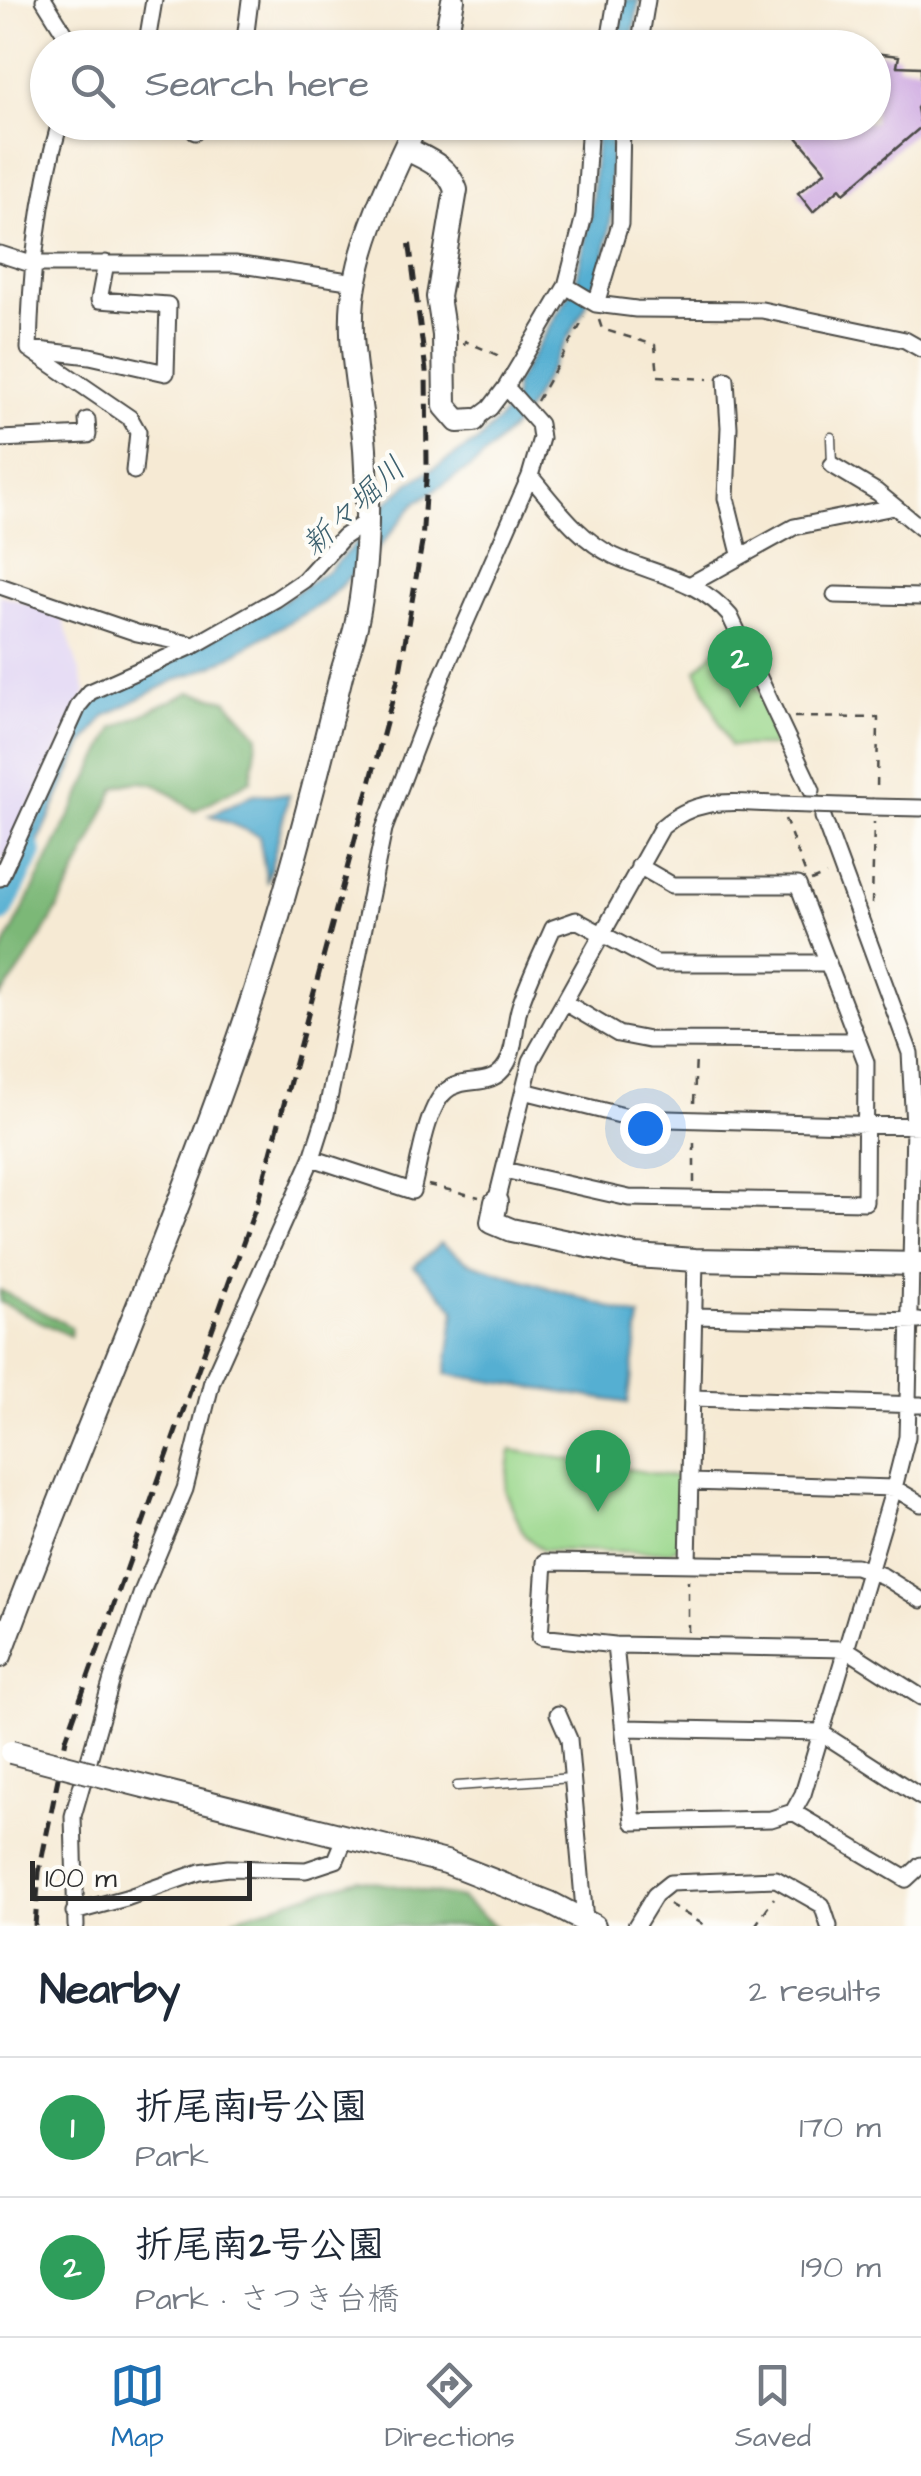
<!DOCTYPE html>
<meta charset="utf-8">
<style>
:root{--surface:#fff;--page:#f2f2f3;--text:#1f2937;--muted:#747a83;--line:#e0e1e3;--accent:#1f6fb2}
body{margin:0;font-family:"Architects Daughter","Klee One",sans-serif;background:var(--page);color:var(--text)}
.scale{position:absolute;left:30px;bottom:25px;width:222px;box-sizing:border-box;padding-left:10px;border:5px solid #2b2b2b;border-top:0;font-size:28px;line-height:35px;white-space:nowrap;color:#2b2b2b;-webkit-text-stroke:8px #fdfcf7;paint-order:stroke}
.you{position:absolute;left:645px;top:1128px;width:35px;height:35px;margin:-25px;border:8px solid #fff;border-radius:50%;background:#1a73e8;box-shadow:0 0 0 15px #1a73e833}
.badge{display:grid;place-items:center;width:65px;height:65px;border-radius:50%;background:var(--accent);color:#fff;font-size:32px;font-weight:700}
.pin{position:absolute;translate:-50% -82px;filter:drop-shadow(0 2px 5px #0008)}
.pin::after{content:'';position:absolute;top:52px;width:35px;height:30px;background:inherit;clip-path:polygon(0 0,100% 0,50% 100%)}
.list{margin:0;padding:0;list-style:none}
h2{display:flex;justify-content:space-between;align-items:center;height:130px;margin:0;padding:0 40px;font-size:42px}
h2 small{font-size:32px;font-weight:400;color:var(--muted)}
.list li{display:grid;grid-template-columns:65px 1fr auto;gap:30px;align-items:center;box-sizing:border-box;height:140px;padding:0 40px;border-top:2px solid var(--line)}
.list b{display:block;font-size:38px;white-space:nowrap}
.list p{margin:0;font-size:32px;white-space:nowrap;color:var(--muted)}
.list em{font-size:32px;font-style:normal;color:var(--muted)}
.icon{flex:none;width:55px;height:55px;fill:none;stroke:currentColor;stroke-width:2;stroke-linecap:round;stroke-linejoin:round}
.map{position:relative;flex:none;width:921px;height:1926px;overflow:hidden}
.search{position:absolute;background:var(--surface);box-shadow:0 2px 8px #0004;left:30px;right:30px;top:30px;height:110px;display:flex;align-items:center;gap:25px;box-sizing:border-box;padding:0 35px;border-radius:55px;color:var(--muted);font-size:38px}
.sheet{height:410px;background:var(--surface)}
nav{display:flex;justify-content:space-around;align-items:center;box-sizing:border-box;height:140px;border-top:2px solid var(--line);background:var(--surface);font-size:28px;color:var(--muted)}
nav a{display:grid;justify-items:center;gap:5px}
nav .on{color:var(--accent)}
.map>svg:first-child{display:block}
.built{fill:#e0d4f4}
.green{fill:#9ad78b;stroke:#62815b;stroke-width:2.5}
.forest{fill:#7bb877;stroke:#537251;stroke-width:2.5}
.water{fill:#55afd2;stroke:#406d7e;stroke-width:2.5}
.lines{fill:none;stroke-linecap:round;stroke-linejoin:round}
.river{stroke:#55afd2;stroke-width:28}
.building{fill:#c79ede}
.lane-casing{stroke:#494844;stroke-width:11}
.street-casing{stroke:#494844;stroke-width:19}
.secondary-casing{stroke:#494844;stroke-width:26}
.path{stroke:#494844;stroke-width:2.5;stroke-dasharray:8 8;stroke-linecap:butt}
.lane{stroke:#fff;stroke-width:8}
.street{stroke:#fff;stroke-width:15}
.secondary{stroke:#fff;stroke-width:22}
.rail{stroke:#2b2b2b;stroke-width:5;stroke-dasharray:15 8;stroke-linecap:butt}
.street-bridge-casing{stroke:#494844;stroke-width:19;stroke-linecap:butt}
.secondary-bridge-casing{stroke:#494844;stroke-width:26;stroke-linecap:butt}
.street-bridge{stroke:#fff;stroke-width:15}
.secondary-bridge{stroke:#fff;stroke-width:22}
.labels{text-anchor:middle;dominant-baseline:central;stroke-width:8;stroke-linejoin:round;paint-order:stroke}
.water-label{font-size:32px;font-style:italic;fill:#3c606e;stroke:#fdfcf7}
</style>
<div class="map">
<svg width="921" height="1926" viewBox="0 0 921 1926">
<rect width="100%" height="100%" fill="#fdfcf7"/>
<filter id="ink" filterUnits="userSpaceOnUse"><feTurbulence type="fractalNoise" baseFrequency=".01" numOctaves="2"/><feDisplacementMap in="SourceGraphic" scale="20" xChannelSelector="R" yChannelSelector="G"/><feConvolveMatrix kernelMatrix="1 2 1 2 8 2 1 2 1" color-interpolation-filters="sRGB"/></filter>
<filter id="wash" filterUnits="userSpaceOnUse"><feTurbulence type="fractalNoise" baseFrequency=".0048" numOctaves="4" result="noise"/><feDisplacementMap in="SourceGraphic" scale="40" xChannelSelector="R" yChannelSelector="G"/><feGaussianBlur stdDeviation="2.25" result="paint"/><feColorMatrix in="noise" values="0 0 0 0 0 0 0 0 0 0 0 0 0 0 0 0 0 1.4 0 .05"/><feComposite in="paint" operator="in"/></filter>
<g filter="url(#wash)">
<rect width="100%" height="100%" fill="#f6ead4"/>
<!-- built -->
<path class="built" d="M0,595L61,613L86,692L0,867Z"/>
<!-- green -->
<path class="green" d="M732,634L785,746H730L696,670Z
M511,1450L682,1478L680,1546L668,1552L542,1550L524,1535L505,1490Z"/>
<!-- forest -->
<path class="forest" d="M190,692L226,700L258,735L251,780L194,811C164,789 152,773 115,788C83,861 50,934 0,997V956L114,728Z
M0,1290L71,1327L70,1336L0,1302Z
M358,1879L461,1898L495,1926H233L235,1918Z"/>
<!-- water -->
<path class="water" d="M623,0H639L631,47L616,48L620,38Z
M597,123H613L609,199L614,200L604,263L585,308L522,418L477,463L415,503L377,550L324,602L215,665L178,679L105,716L81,748L18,887L9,881L54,785L51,779L87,704L281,602L330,569L355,544L386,503L408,484L481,439L513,404L515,384L575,285L591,214Z
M254,794L289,795L267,883L259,836L210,815Z
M441,1243L468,1262L640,1317L628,1403L446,1374L455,1309L414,1266Z"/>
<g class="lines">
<!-- river -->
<path class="river" d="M0,909L28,852"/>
</g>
<g id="blocks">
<!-- building -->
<path class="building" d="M874,53L899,56L897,66L921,67V103L917,108L921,127L844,193L840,188L813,212L798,193L826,171L784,122H874Z"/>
</g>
</g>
<g filter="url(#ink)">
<use href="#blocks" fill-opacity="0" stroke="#494844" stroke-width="2.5"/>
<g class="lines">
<!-- lane casing -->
<g class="lane-casing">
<path id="lane" d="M831,437L832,465
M457,1786L572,1778"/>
</g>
<!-- street casing -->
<g class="street-casing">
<path id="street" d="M44,0L74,48
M146,48L154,0
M244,48L250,0
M608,48L616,0
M639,48L647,0
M60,122C38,198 31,271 29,349L90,356L166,373L168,305L99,300L106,263
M195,132L197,122
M0,254L31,264H235L355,282
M566,286L596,304L636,309L762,310L905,340L921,349
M596,304L620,224L622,122
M32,351L130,418L138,432L134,471
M726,380L729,427L726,498L740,554
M474,420L490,408L506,387L566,286L584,216L590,122
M0,439L88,435L87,420
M832,465L877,492L921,528
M530,476C555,505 578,539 614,556C655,575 699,579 730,616L812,790
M691,584L794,527L894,507
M0,586L137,633L195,645
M835,595L921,597
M873,807L921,808
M0,878L79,705L90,692L195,645L276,599L304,580L343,537L367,521
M564,1002L618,1034L649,1040L858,1041
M524,1091L632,1118L921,1126
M312,1158L412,1191C419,1165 426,1108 446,1091C465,1075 491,1090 506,1065C516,1049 514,1024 520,1006C529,979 542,953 553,928L576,920L656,963H828
M504,1170L629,1198L865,1202L866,1062L798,885H672L639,866
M496,1202L531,1061L662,827C700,795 732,803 779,804
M693,1316L919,1321
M692,1398L921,1405
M690,1482L894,1488L921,1504
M688,1563L695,1260
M921,1600L883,1576L856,1566L545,1562L540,1637L615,1645L846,1649L921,1697
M615,1645L633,1822L771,1819L793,1812L803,1794L894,1488L907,1437L908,1402L914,1126L910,1053L823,817
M558,1714L569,1739L585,1921
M625,1728L820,1732L921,1797
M793,1812L906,1879L921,1865
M74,1912L126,1898L200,1872L228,1868L306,1870L336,1860L346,1836
M76,1926L73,1816L112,1679L142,1592L185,1489L212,1381L312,1158L326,1114L384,829L443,674L530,476L541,438L539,424L506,387
M636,1926L655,1895L670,1883L776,1879L822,1905L829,1926"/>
</g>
<!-- secondary casing -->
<g class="secondary-casing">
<path id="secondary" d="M444,48L453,0
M405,148C426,159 448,166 456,190L438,297L444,335L445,406L458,421L474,420
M496,1202L492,1222L511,1230L636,1256L695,1260L921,1264
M0,1656C79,1441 174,1232 247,1015C284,905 313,793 340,680C344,662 352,644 356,626C368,569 369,507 365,449C361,392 344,337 356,280C367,224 393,174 417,122
M92,1773L446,1862L550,1903L594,1926"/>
</g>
<!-- path -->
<path class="path" d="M599,320L602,329L655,345L658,376L708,379
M464,345L465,341L504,358
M537,401L585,317
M794,717L878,718L877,791
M785,819L805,872
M811,881L826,875
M872,904L874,822
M694,1103L696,1056
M694,1183V1136
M428,1185L479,1197
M688,1632V1580
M669,1904L706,1926
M755,1926L774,1898"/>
<!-- lane -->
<use href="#lane" class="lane"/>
<!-- street -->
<use href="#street" class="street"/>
<!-- secondary -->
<use href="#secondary" class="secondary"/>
<!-- rail -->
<path class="rail" d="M35,1926L39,1872L66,1739L258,1201L400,671L422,543L427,465L426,371L409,240"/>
<!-- street-bridge casing -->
<g class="street-bridge-casing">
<path id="street-bridge" d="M779,804L873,807"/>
</g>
<!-- secondary-bridge casing -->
<g class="secondary-bridge-casing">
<path id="secondary-bridge" d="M11,1752L92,1773"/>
</g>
<!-- street-bridge -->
<use href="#street-bridge" class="street-bridge"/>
<!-- secondary-bridge -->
<use href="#secondary-bridge" class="secondary-bridge"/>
</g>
</g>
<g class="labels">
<!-- water labels -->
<g class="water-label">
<text transform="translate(354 507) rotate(-43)">新々堀川</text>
</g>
</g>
</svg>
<div class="scale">100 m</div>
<div class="you"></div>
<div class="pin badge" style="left:598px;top:1512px;background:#2e9e5b">1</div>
<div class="pin badge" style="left:740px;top:708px;background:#2e9e5b">2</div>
<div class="search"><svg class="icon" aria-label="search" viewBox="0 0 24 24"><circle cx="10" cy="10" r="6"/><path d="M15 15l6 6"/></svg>Search here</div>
</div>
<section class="sheet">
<h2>Nearby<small>2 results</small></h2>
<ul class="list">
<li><span class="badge" style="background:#2e9e5b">1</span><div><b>折尾南1号公園</b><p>Park</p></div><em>170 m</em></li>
<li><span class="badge" style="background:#2e9e5b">2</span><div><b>折尾南2号公園</b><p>Park · さつき台橋</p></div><em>190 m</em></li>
</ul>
</section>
<nav>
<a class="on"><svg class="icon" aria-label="map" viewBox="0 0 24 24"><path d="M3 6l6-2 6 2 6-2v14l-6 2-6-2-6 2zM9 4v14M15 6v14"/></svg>Map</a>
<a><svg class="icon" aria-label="directions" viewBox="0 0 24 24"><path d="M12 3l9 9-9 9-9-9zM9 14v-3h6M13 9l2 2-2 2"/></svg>Directions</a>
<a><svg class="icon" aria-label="saved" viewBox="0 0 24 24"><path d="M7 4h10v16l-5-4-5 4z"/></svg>Saved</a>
</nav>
